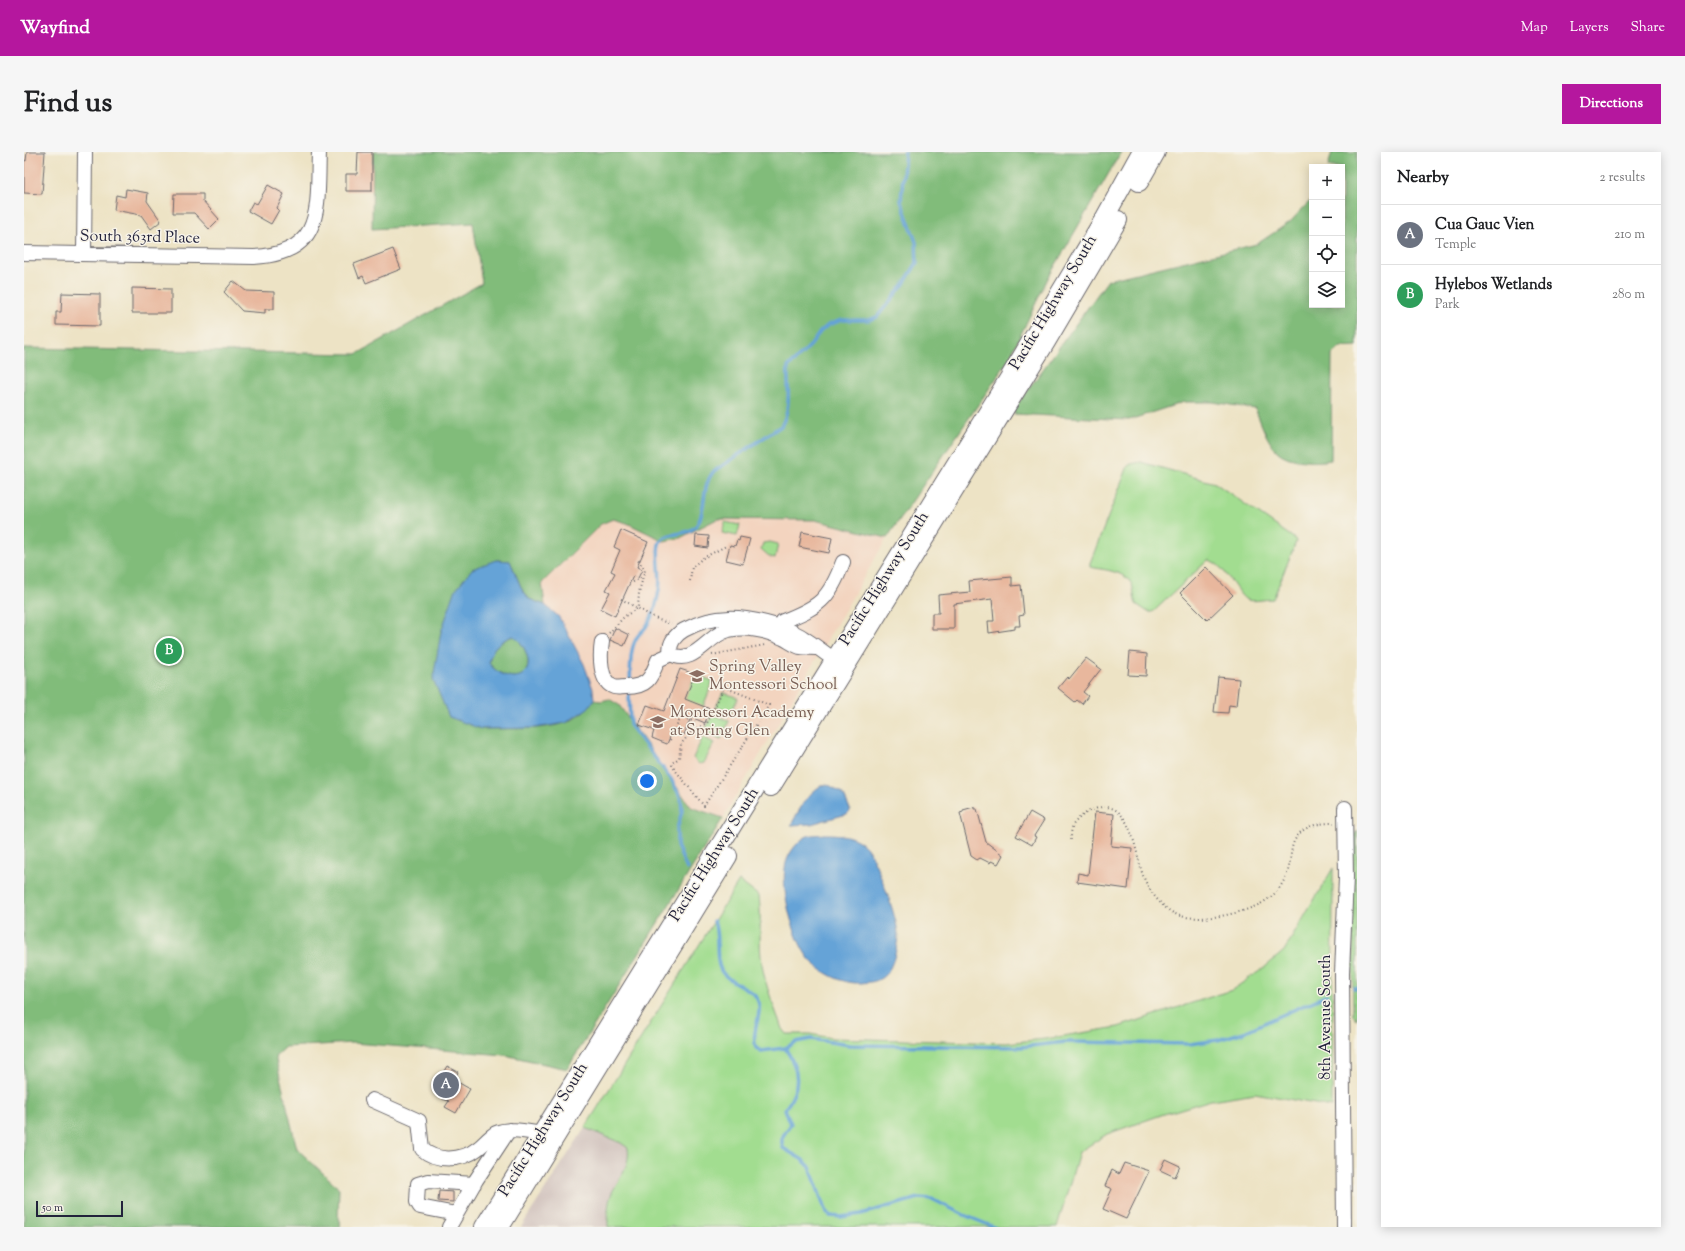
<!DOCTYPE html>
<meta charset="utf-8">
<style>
:root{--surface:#fff;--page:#f6f6f6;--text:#202124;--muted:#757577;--line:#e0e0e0;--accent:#b5179e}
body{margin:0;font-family:"Sorts Mill Goudy",serif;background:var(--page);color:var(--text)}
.controls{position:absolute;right:12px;top:12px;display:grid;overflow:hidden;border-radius:0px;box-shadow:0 2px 10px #0003}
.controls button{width:36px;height:36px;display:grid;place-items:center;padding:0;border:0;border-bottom:1px solid var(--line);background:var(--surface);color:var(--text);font:20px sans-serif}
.scale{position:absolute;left:12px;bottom:10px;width:87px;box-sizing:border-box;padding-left:4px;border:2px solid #22223b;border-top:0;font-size:11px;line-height:14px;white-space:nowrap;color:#22223b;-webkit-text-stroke:3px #f7f3e8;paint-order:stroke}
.you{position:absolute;left:623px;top:629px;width:14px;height:14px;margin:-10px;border:3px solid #fff;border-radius:50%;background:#1a73e8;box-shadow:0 0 0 6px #1a73e833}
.badge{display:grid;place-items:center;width:26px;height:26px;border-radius:50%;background:var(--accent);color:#fff;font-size:13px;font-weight:700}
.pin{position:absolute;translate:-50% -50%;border:2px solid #fff;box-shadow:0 1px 4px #0006}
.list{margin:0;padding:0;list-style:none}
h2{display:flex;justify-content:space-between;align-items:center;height:52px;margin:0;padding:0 16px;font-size:17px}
h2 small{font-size:13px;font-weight:400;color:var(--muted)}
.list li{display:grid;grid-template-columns:26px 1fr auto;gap:12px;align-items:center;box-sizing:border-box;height:60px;padding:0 16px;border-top:1px solid var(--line)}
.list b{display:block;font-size:15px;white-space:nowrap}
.list p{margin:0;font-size:13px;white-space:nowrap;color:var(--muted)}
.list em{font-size:13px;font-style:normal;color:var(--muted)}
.icon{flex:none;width:22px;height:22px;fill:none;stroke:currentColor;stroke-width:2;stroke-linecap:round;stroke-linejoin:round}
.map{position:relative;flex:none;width:1333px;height:1075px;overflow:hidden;border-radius:0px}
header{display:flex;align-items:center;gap:24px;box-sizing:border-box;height:56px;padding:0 20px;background:var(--accent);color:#fff}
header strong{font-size:19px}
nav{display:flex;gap:22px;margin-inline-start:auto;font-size:14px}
.intro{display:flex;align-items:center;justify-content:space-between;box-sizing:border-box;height:96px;padding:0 24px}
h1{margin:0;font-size:28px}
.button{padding:10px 18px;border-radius:0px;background:var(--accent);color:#fff;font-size:14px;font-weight:700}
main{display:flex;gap:24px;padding:0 24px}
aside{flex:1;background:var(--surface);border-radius:0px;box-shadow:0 2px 10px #0003}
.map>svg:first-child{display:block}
.built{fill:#f3d4bf}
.industrial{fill:#cfc0bb}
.green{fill:#a2dd90;stroke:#628066}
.forest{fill:#81bc7a;stroke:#526f5a}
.water{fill:#65a3d7;stroke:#446289;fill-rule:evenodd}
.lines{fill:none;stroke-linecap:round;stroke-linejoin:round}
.stream{stroke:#65a3d7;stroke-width:3.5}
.building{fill:#e8b79d}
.minor-casing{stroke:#69666b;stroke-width:16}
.major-casing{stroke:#69666b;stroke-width:20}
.path{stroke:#69666b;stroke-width:2;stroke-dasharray:1 3;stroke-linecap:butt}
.minor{stroke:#fff;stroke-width:14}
.major{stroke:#fff;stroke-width:18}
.labels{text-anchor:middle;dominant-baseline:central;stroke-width:3;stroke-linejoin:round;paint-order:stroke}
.street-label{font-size:16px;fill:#22223b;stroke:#f7f3e8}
.education-label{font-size:16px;fill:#785e54;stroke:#f7f3e8;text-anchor:start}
</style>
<header>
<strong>Wayfind</strong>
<nav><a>Map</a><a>Layers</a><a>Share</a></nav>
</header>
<div class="intro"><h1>Find us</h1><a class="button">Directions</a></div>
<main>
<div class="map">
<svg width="1333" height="1075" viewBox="0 0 1333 1075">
<rect width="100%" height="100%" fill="#f7f3e8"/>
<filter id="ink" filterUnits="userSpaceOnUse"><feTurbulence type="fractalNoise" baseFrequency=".025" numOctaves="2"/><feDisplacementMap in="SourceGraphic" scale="8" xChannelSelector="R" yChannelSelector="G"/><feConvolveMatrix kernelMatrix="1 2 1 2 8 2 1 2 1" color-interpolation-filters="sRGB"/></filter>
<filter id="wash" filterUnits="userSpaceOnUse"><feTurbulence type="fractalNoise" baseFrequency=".012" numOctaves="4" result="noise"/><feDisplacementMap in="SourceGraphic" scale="16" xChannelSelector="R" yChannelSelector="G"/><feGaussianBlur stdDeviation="0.9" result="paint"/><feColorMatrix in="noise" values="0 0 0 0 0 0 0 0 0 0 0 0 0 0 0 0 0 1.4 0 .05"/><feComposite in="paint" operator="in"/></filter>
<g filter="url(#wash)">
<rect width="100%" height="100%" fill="#ede3c5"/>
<!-- built -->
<path class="built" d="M589,367L603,371L640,389L656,386L693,367L791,368L863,386L699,666L667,655L595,553L570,548L569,537L560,512L545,483L535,465L521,453L518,431L577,372Z"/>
<!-- industrial -->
<path class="industrial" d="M561,976L597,991L604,996L605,1003L602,1015L587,1044L584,1064V1075H497Z"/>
<!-- green -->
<path class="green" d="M1117,310L1191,331L1271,387L1272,390L1249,447C1241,447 1230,450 1223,448C1213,444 1201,411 1184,408L1129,460H1124L1112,452C1110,446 1110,442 1109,436C1105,419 1080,418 1066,415V411L1104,314L1107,312Z
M701,370L716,373L713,384L698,381Z
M746,390L754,392L751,406L746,405L737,397L739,391Z
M671,522L689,529L679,555L660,549Z
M699,540L714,546L707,561L692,555Z
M689,562L705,569L697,587L680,580Z
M679,585L690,591L680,611L675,612L669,606Z
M1333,679V867L1329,862V685Z
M1309,716L1308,955L1231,941L1187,948L1140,962L1083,982L1055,1000L1033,1075H584C584,1065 583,1053 587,1043C593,1028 607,1014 604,996L597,991L561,976L715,729L735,744C738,767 734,789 738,812C741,834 751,856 758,877L762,882H786L808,886L982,891L1021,887L1094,875L1208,838L1240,816L1260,799Z"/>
<!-- forest -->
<path class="forest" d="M349,0H1097L1023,128L984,209L863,386L791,368L693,367L656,386L640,389L603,371L589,367L577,372L518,431L521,453L505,447L497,435L486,409L472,408L457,577C484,576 515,579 541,571C552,568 564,556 570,548L577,549L585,547L595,553L667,655L699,666L543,917L481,903L329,891L261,895L251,904L273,997L315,1036L314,1067L317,1075H0V196L333,202L458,131L449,71L348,77Z
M1308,0H1333V194L1317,195L1308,203L1307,308C1292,311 1264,310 1253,299C1242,288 1237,270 1231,257L1189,250H1160L1105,268L990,262V257L1084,128L1233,92L1266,70L1288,47V153H1318V15H1304Z
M489,484C498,488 509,508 502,519C493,532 471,521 465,511C467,496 475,489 489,484Z"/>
<!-- water -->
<path class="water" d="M472,408L486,409L497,435L505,447L521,453L535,465L560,512L569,537L570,548L564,556L542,571L511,576L457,577L425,565L409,527L417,480L432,437L448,417ZM489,484C498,488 509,509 502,519C493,532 471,521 465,511C467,496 475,489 489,484Z
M803,632L819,641L826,657L823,662L787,672L767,673C775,659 786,635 803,632Z
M800,682C815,682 831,683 842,695C852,706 874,768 874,783C873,795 870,814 861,823C854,830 847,830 837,831C818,832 798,821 786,808C770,789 757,740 761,716C762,705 771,692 780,686C785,682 794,683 800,682Z"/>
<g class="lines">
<!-- stream -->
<path class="stream" d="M606,532C607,518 605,500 612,487C614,482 619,479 622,475C629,465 633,451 635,438C638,424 632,403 635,392C641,376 667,388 675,369C682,353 678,334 689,320L757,274C768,256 763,235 764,215L787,193L796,180L804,173L818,168H845L853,165L879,133L893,111L892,90L877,49L881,0
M605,538L606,573L647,627L657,646L658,659L653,677V694L663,717
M690,769C696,786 690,808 698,820C707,834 732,834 735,853C737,866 727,879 732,896L737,899L761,896C776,918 777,936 761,957L767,972C762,981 755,984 759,996L779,1008L786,1015L801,1058L806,1064L817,1065L837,1062L895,1046L908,1047L940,1063L970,1075
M1330,836H1333
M761,896L772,890L787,887L825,893L997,895L1043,890L1165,892L1194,888L1220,880L1303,843"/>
</g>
<g id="blocks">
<!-- building -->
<path class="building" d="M3,0H21L18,42L0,41V8L2,9Z
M334,0H348V39H322V22H333Z
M244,33L260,42L253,56L255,58L247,72L224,59L229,50L233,52Z
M102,37L124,41L123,49L137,69L127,77L117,63L90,58L92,43L101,45Z
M150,42H179V49L195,67L185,77L170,61H149Z
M369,97L377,117L342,131L339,124L335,126L330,112Z
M209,129L222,139L250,140V157H241V161L218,159L200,140Z
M108,136L147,137V161H108Z
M38,141L76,142V174L32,173V160H37Z
M597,378L624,390L613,415L618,418L614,426L609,424L591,464L577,457L586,440L582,438L591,421L587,419L596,398L590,395Z
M778,380L808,386L805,401L775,395Z
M672,383L685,384L684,396L671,394Z
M716,385L726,387L719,412L702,408L706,393L711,394L713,388L715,389Z
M1182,415L1209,443L1183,468L1156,441Z
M988,425V434L997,433L1000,463L995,464L996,474H991V477L965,481L964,469H970L968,447L930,452V477H908V461H915L914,443L946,440L945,429Z
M591,476L605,483L600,494L586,488Z
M1106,500L1123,502L1122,524L1104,523Z
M1062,506L1077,517L1059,540L1064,544L1058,552L1053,548L1051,550L1034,536L1043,525L1045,527Z
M656,517L671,522L661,547L686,557L681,571L667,565L660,583L649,578L643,592L628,586L630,578L615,573L623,553L640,559Z
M1194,525L1215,527L1212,554L1205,553L1204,561L1190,560Z
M950,655V657H953L962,690L979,703L974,712L967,709L966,711L956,706L953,708L947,704L936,661L939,660V658Z
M1006,660L1020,668L1010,684L1012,685L1008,693L992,684Z
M1071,660L1090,662L1087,694L1108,696L1104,737L1053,730L1054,721L1064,723Z
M423,914L434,920L430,928L446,937L432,961L421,955L425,949L419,947L420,944L409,938Z
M1141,1007L1156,1014L1151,1025L1136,1018Z
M1100,1011L1125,1019L1102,1067L1079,1057L1088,1037L1081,1034L1088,1018L1095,1022Z
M415,1039L429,1040V1050L414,1049Z"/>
</g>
</g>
<g filter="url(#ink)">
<use href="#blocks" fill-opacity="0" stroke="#69666b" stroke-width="1"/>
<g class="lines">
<!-- minor casing -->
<g class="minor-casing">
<path id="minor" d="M0,101L230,105C301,101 293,56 295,0
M60,102L61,0
M759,477V469C795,455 805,448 819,410
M578,490C576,502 575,530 590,535C593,536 598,535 602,535C624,535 627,526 634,508L647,502
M791,496C787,496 781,496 776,495C770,493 765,489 759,486C743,479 723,474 705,478C684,482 670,515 647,502C644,492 651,483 660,478C691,461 720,464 753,474C762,477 773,481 781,487C791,493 800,501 811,508
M348,948L395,969L398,997C412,1010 438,1009 453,997C459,993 465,985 472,981C485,975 504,980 518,982
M432,1062L396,1055L393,1050L394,1032L404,1029L450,1032
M425,1075L452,1028L485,978
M1320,1075L1318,821L1322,725L1321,656"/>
</g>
<!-- major casing -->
<g class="major-casing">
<path id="major" d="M1115,30L1132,0
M747,635L1022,190L1094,68
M460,1075L985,226L1080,67L1117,0
M476,1075L704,704"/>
</g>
<!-- path -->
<path class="path" d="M666,429L668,415L679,406L702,394
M609,430L619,425
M597,447L635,468L647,472
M585,481L601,464L614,456L615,440L621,418L613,407
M688,503L741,493
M700,535L745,553L680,654L648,614V611L655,606L657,592L668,579L683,571Z
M646,588L657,565L671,570
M1047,688C1047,684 1047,677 1049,673C1052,668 1062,660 1068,658C1071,657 1076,655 1079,655C1109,653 1112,707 1120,726C1126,741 1141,760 1157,764C1179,770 1226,761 1244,747C1253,741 1258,733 1262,724C1268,712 1265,696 1272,686C1280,673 1296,671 1310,671"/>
<!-- minor -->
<use href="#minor" class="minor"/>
<!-- major -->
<use href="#major" class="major"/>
</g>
</g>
<!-- icons -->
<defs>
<g id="school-bare" transform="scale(1.2)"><path d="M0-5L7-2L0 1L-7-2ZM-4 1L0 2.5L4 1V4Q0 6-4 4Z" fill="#8d6e63" stroke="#f7f3e8" stroke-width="2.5" paint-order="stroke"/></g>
</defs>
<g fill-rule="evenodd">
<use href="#school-bare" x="673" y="524"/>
<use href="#school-bare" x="634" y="570"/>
</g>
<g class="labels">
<!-- street labels -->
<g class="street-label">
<text transform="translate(116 86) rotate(1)">South 363rd Place</text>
<text transform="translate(1030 151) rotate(-59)">Pacific Highway South</text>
<text transform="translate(861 427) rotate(-58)">Pacific Highway South</text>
<text transform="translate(691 703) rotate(-58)">Pacific Highway South</text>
<text transform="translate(1302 865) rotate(-90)">8th Avenue South</text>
<text transform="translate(520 978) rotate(-58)">Pacific Highway South</text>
</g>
<!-- education labels -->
<g class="education-label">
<text x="685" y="515">Spring Valley<tspan x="685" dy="18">Montessori School</tspan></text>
<text x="646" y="561">Montessori Academy<tspan x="646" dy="18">at Spring Glen</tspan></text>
</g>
</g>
</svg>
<div class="controls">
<button>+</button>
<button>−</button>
<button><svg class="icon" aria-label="locate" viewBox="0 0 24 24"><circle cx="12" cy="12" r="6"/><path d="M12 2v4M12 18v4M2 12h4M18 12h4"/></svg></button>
<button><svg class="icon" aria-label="layers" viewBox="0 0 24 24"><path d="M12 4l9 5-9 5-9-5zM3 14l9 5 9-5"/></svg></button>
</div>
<div class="scale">50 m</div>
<div class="you"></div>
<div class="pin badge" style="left:422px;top:933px;background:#6b7280">A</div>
<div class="pin badge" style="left:145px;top:499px;background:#2e9e5b">B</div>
</div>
<aside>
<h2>Nearby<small>2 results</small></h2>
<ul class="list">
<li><span class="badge" style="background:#6b7280">A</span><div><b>Cua Gauc Vien</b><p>Temple</p></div><em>210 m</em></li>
<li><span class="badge" style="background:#2e9e5b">B</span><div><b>Hylebos Wetlands</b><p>Park</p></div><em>280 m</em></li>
</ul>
</aside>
</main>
